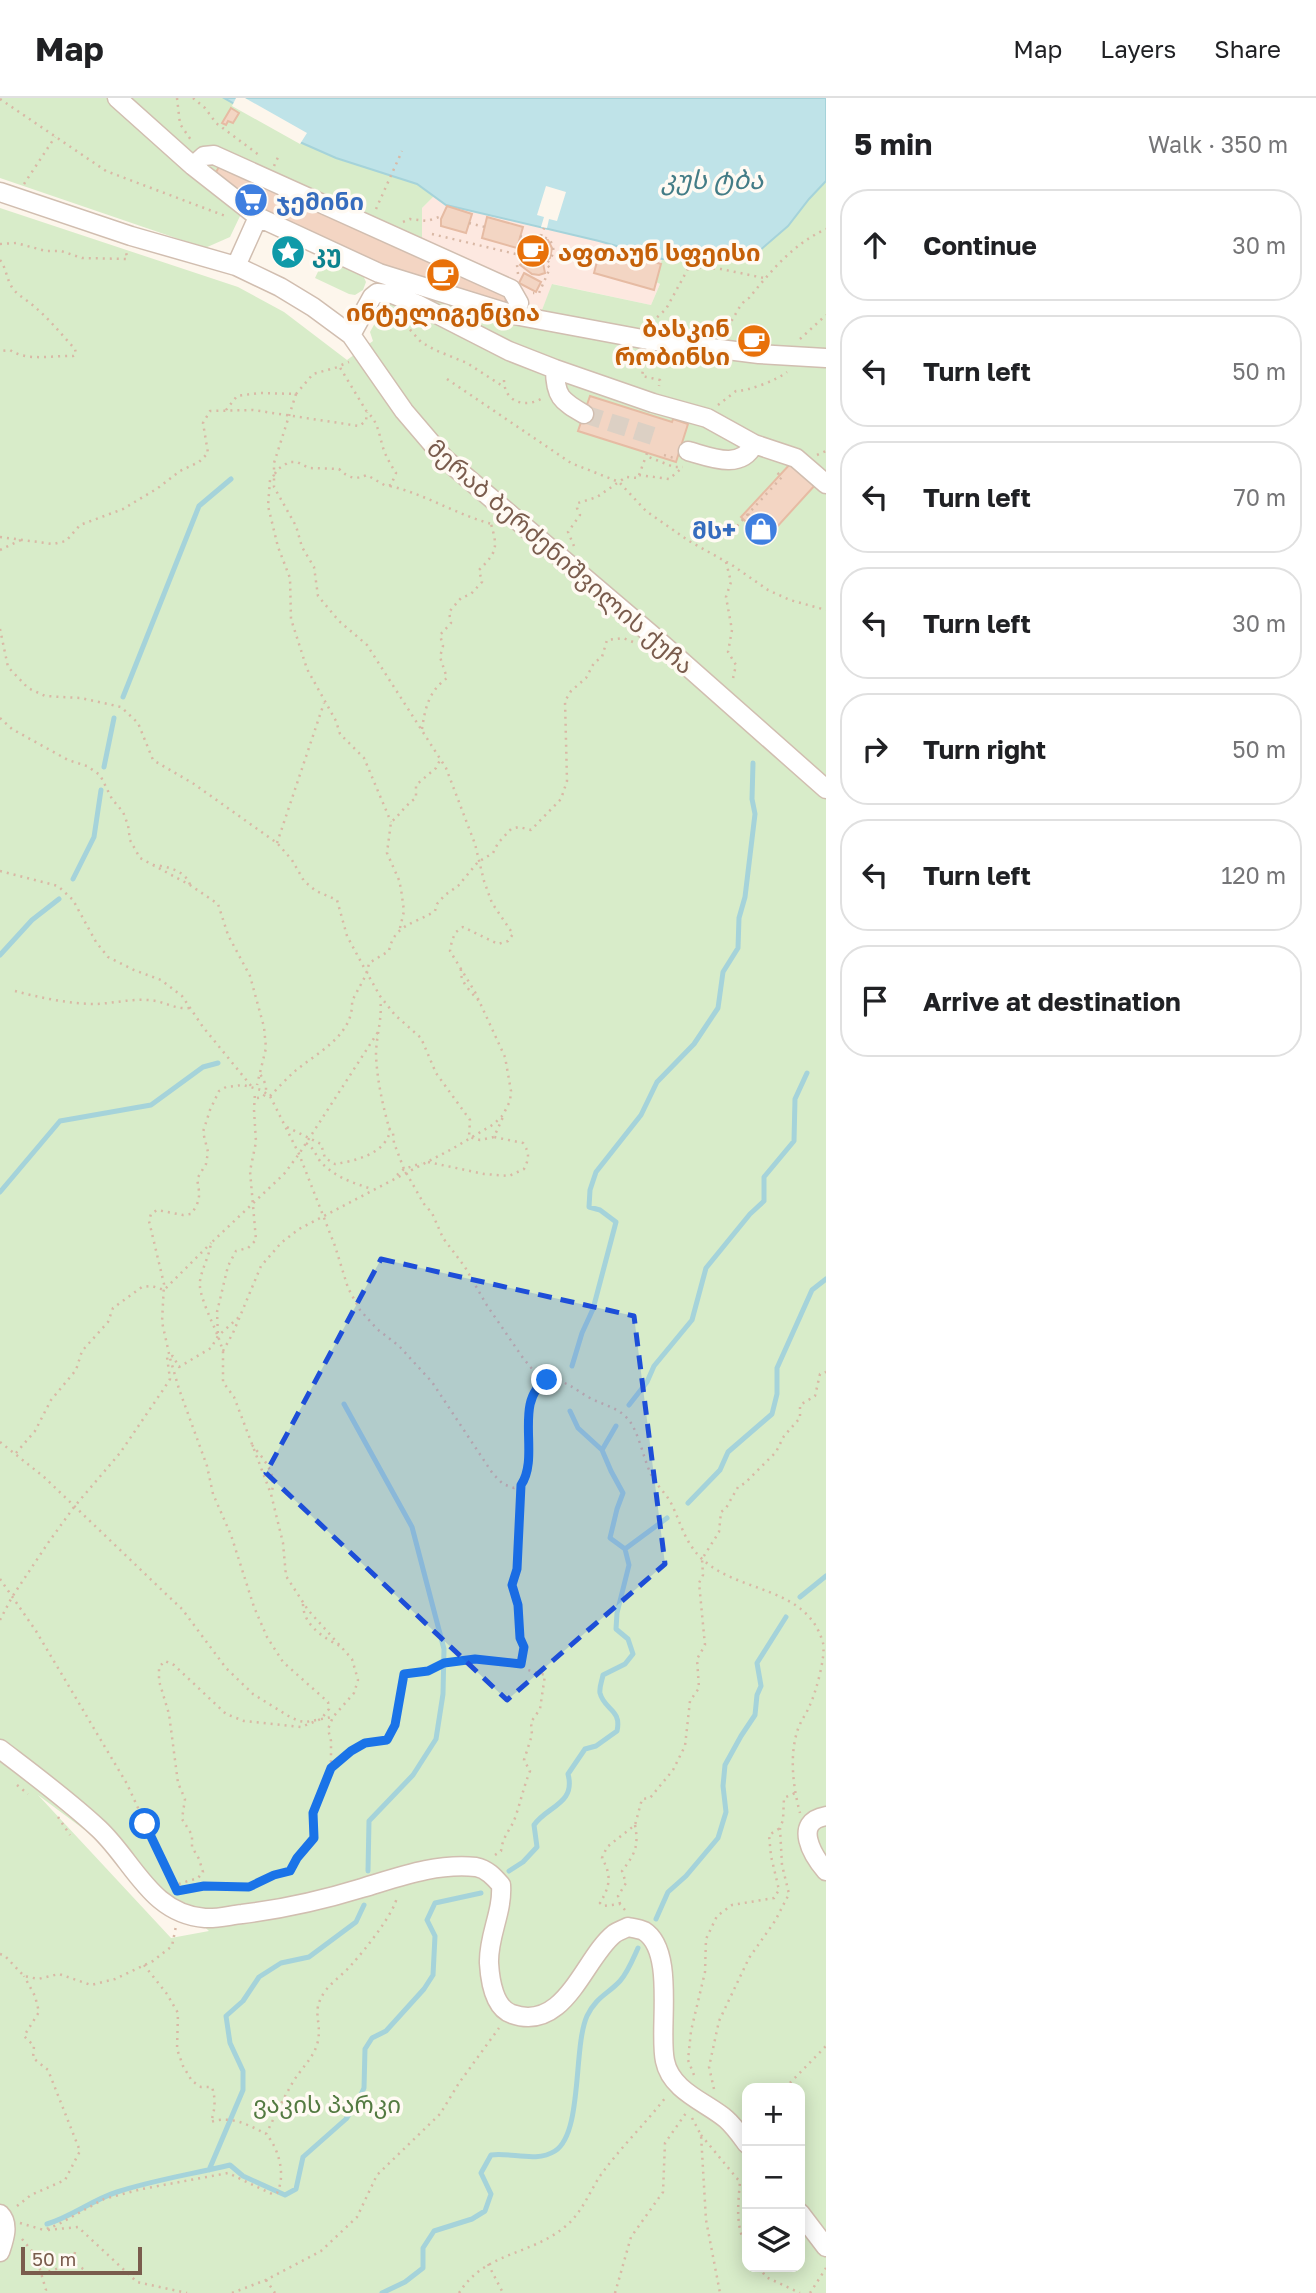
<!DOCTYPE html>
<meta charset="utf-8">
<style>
:root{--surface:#fff;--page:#f6f6f6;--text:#202124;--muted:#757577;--line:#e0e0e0}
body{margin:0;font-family:"Golos Text","Noto Sans Georgian",sans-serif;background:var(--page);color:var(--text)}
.controls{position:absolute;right:21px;bottom:21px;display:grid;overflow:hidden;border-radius:14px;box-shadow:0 4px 18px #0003}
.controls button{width:63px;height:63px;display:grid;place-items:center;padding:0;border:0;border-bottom:2px solid var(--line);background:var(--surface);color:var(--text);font:35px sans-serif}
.scale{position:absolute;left:21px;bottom:18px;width:121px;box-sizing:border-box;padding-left:7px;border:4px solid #7a5c4d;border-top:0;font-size:19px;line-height:24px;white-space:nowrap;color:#7a5c4d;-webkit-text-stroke:5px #fffaf3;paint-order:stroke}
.stop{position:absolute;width:21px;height:21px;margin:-16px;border:5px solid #1a73e8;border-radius:50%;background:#fff}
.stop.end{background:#1a73e8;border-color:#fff;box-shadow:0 2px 7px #0008}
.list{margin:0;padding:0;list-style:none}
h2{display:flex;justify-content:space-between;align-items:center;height:91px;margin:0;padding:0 28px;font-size:30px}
h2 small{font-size:23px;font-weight:400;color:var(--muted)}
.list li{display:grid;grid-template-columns:46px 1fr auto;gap:21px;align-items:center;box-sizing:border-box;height:112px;margin:0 14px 14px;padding:0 14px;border:2px solid var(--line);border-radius:28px}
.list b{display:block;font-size:26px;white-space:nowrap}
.list em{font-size:23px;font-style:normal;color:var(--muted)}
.icon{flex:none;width:38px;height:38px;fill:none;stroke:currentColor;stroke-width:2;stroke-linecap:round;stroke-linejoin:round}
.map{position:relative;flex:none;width:826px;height:2195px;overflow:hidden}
header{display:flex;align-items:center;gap:42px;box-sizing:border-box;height:98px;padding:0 35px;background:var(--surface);border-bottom:2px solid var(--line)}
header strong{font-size:33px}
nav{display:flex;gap:38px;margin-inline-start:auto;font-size:24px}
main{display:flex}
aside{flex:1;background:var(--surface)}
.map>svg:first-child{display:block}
.commercial{fill:#fde8e0}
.green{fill:#d8ecc9;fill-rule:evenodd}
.water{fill:#bfe3e8;stroke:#a5d3da;stroke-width:2}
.pier{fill:#fdf6ec}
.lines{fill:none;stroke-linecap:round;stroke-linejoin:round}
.stream{stroke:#a5d3da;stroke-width:5}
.building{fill:#f3d5c3;stroke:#e6bba3;stroke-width:2}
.minor-tunnel{stroke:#dcd0c4;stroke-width:18;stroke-dasharray:18 9;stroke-linecap:butt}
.minor-casing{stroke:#d1beb0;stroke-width:21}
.path{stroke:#d9b8a5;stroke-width:2.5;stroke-dasharray:2 5;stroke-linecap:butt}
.minor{stroke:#fff;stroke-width:18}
.route{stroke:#1a73e8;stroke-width:9}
.marked{fill:#1d4ed8;fill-opacity:0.2;stroke:#1d4ed8;stroke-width:5;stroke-dasharray:14 9;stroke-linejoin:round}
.labels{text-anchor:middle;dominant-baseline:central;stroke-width:7;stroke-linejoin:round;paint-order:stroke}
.shop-label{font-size:24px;font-weight:bold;fill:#366cbe;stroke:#fffaf3;text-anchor:start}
.food-label{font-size:24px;font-weight:bold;fill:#c56008;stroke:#fffaf3;text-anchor:start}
.culture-label{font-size:24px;font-weight:bold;fill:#0d838f;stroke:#fffaf3;text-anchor:start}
.street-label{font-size:24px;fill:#7a5c4d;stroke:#fffaf3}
.park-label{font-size:24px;fill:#537a41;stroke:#fffaf3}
.water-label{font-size:26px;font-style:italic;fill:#437c86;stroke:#fffaf3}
</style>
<header>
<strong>Map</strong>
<nav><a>Map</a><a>Layers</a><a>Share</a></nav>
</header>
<main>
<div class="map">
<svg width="826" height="2195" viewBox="0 0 826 2195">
<rect width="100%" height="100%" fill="#fdf6ec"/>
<!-- commercial -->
<path class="commercial" d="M434,98L447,107L599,143L662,161L656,184L660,186L651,207L553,186L542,212L527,209L422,145V110Z"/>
<!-- green -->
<path class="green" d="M0,0H826V2195H0V110L238,189L284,214L347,262L373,243L370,234L386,205L408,209L413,193L241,116L230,139L205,150L0,80ZM434,98L447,107L599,143L662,161L656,184L660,186L651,207L552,186L542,212L527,209L523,191L422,145V110ZM38,1697L161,1789L209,1833L171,1840ZM747,1990H800V2169H747Z
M325,159L362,175L366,184L363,192L355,197L349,196L315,180Z"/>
<!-- water -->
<path class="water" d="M224,0H826V83L809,101L788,128L758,154L721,164L697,160L662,161L599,143L446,107L417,86L336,60L302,45Z"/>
<!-- pier -->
<path class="pier" d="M236,0H245L307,35L300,46L232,8Z
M546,88L566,94L557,123L549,121L547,130L541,129L544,119L537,117Z"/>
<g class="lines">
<!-- stream -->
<path class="stream" d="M123,599L199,408L231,381
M104,669L114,620
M73,781L94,739L101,692
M0,857L32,822L59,801
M0,1094L60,1023L151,1007L203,969L218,965
M572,1268L582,1235L593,1211L616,1124L600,1112L589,1109L590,1092L596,1074L641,1017L657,984L694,946L718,910L723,874L738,850L739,820L745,799L755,716L752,701L753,665
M344,1306L412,1429L444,1551L443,1596L436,1641L413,1677L369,1723L368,1773
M629,1307L647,1284L654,1268L692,1222L706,1170L750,1116L764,1103V1079L794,1043L795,1001L807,975
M602,1352L616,1328
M688,1405L720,1372L728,1354L772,1316L777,1296V1270L812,1192L826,1181
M625,1451L667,1420
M800,1499L826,1478
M509,1773L523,1764L537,1749L534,1727C547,1708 576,1706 568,1676L585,1651L596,1648L617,1633C622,1611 604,1612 600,1595C599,1589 602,1583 603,1577L625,1566L633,1556L628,1541L616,1531L617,1515L629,1467L625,1451L610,1440L617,1411L623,1395L611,1373L602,1352L578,1330L570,1313
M656,1821L668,1794L686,1778L718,1740L726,1714L723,1688L725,1667L741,1638L755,1617L757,1597L761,1588L757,1565L786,1519
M209,2072L243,1992V1973L230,1945L226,1918L243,1903L259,1879L281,1865L309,1859L356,1824L364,1807
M47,2126C71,2119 92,2102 117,2094C154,2082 193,2076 230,2067L243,2078L285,2097L296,2091L303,2059L346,2021L358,2003L364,1990L365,1951L372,1940L386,1933L424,1891L433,1877L435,1838L427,1822L435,1805L481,1795
M382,2195L405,2184L423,2170V2150L434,2133L472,2121L485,2113L491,2096L481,2075L491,2057C511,2054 536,2065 555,2053C583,2035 573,1949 587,1918C596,1899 608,1896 620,1883C628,1874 633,1861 638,1850"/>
</g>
<!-- building -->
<path class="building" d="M231,10L239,15L233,25L228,23L226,27L222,25Z
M221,65L508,197L504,206L413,180L267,116L214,78Z
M447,108L472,116L466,135L441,128V121Z
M487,119L523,129L517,150L482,140Z
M535,139L548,142L552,150L550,160L543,165L545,175L539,177L532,176L520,167L527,160L526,148Z
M601,148L661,166L654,192L594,175Z
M524,175L541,184L536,194L519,185Z
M590,298L672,324L673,321L688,326L676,364L578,333Z
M792,364L816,386L765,442L741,419Z"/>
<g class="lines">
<!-- minor-tunnel -->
<path class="minor-tunnel" d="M584,316L653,338"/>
<!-- minor casing -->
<g class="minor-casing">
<path id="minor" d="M117,0L193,68L258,119L236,168
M193,68L204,58L214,57L511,191L519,205L514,217
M0,94L131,138L236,168L280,189L313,209L351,237L404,313L445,361L652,537L826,691
M258,119L379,175L514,217L648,242L759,256L826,260
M351,237L372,199L377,195L392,196L417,206L509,253L555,271L653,305L707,320L754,346L796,360L826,386
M555,271C555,298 561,303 584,316
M688,353C710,359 741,373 754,346
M0,1651C34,1677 68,1702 99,1731C134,1764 151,1816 205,1820C217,1821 231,1817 242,1816C283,1811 323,1802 362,1790C399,1779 435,1765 476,1769C487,1771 494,1779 501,1787C503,1814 488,1838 489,1865C490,1882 494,1910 512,1916C565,1935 584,1860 614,1836C618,1833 624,1831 628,1829C633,1830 640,1831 644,1833C676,1853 658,1933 665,1963C671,1993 706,2004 726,2021C734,2028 741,2038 747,2046
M826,1718C792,1724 813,1758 826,1773
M800,2115L826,2149
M0,2116C10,2126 4,2142 0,2154"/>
</g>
<!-- path -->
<path class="path" d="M177,0L180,26L191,42
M193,0L205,10L216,25L259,57
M0,1L106,73L228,119
M274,68L279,57
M24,86L55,39
M376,111L402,53
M403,124L410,121L427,123L442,118
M469,125L485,129
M432,136L524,158
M520,138L529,141
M541,138L544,130
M0,146L16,145L46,153H61L82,160L127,161L126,153
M0,162C7,171 6,182 14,192C20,199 29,203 36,210C50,222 62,237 75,251L76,256L73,258C52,257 28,264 10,252L0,253
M518,176L517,167C519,164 523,162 524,158C527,147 522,143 537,137L549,141C556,150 554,158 546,166L550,170L539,195H533
M396,216L421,244L435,252L467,265L504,289
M652,224L666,211L689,169L721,171L764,180
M722,233C735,224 737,206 749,200C771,173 793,146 826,131
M800,241L826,217
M645,260L642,278L660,282L659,288
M447,281L571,365L619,384L646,413L689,443L732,467L768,492L790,502L826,512
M504,282C504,305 527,311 544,299
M296,296L274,365V377L270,382L268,408L278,449L290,480L291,521L307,571L336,623L340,636L364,660L391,724
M718,307L736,293C749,293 777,282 787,274
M226,312L237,298L259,295L296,296L313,276L338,269
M647,355L646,358L674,369H683
M664,357L674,360
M817,357L826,353
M639,377L669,381L682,370
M390,388C425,396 457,417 492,426
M737,428L748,416
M747,437L758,425L748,416L782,379L774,372
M0,439L53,446L66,443L80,427L123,411L158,390L180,373L199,364L208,355L203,325L210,313L253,312L359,328L366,323L367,314
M757,447L768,435L758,425
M574,448L568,434L580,417L577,410L578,405L597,399L626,379L638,380L646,358
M0,452L21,442
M726,464L731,484L726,499L732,532L728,554L736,567L732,585
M0,531L8,569L28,590L45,598L81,600L121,609L138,625L153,662L194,686L277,745L292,762L304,783L316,793L337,802L347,838L367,875L380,898L395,917L421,940L436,975L470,1022L469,1039L480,1042L494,1039L503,1019
M0,620L12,631L68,662L87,668L100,677L112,701L123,714L128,727L130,742L140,760L190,787L218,806L228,837L250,878L264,929L266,950L257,987
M422,631C425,610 429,593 447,580L440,559L443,548L440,537L451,525L449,514L461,500L471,496L482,484L479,472C497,454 498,450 491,426
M277,745L324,605
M153,767C167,768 186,773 190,787
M0,773L58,788L73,802L96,844L108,859L134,872L161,882L182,898L203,929L252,989
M400,830L404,813L401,791L399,782L387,755L391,724C401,716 405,707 416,700V687L436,670L440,662
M461,871C459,883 471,894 479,903
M15,893C41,900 70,906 97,906C114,905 130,901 147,902C163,902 174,912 190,910
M270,998C278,990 286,981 294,974C316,955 354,938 352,903L367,875L369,865L389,853C394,826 415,826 435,813L437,806L445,797L458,788L478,764L493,755L498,745L511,731L519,729L531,732L561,701L567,683L565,603L571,593L586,580L594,565L602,559L607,542L623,540L633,544
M257,1000L263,999C269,991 265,984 260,976
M287,1029L321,1046L325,1060L335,1066C355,1063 385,1056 390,1033C383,1009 377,982 376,957C376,937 383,920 380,901
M389,1030L393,1035L394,1045L404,1071L424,1106L432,1115L443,1140L465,1169L486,1206L523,1260L543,1284
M306,1045C314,1050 315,1056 320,1063C334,1079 353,1085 372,1091
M428,1064L484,1076L509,1078L524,1071C529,1061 530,1055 523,1045L494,1039
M397,1077L404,1071L422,1065
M217,1236C212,1223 198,1196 200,1183C202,1170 209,1159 211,1145L284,1076L299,1056L378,934
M223,1253L233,1235L261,1168L281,1145L299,1131L452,1051L494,1026L503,1017L510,1003L511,993L505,959L475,894L450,853L452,842L456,834L463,829L498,846L508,843L513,836L492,805L484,783L475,746L446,670L367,547L339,523L318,498L314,469L302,449L296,428L274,389V377L278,371L289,364H297L309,370L339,371C348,380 355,382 367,377L386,388L391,387L396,375C392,369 388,362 385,355C379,341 380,325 367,314L339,268L349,264
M0,1344L44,1379L166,1496L182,1511L226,1570L253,1596L290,1619L299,1623L306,1624L332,1619
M252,1347C264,1361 278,1377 271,1396
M16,1355L35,1333L51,1302L76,1272L82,1253L108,1224L113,1210L142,1189L152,1188L164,1192L211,1145
M0,1481L36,1533L127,1686L174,1788
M303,1506C303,1527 324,1540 340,1548
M0,1522L12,1499L48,1445L74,1409L120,1355L165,1289L170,1281L167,1259L173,1258L179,1269L211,1250L218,1238L239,1219
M331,1670C352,1652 359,1646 387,1641L395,1627L404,1576L428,1573L444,1565L475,1561L521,1566
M17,1687L28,1696
M58,1719L70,1737
M495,1757L501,1753C503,1736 512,1731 516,1717C521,1702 524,1688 530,1673L524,1662L532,1637L531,1624L540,1611L545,1577L528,1572L521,1566L524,1549L520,1540L518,1507L511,1487L518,1471L521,1387
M172,1788L198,1780L203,1774L199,1761L192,1749V1737L182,1721L185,1701L178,1685L169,1616L159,1583V1569L165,1563L174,1567L226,1616L244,1623L301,1629L321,1621L329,1611L328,1604L283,1564L267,1539L254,1509L231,1437L213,1396L207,1368L179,1291L170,1260L162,1224L164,1186L149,1123L151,1116L157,1112L183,1117L191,1116C201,1103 200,1096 197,1081L206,1066L208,1054L203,1034L210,1012L219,993L226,989L243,987L261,992L270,998L299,1056L335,1148L348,1190L360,1212L377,1231L399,1248L432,1284L493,1376L503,1386L514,1390C550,1376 508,1303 547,1282C569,1283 572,1290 590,1300C603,1307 617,1309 627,1320C638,1331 643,1359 650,1374C654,1385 665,1394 671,1405C681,1425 684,1443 701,1460C738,1496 807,1487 823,1545C826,1558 816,1594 810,1607C807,1615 801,1622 798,1631C789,1657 793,1689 800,1715
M176,1793L204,1788L249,1789L274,1777L290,1773L297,1760L314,1740L313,1715L331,1670V1643L328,1631L333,1619L354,1595L358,1582L352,1561L308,1512L286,1478L283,1445L271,1396L234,1299L223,1284V1253L218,1238L217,1214L228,1168L236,1153L248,1150L256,1142L250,1073L256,1044L254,1012L255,994
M620,1806L618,1798L626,1785L622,1773C635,1756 639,1748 635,1727
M625,1812L620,1806L603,1808L600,1805C610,1788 612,1778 602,1760L607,1749L635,1727L642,1701L650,1700L673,1672L685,1648L690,1603L699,1590L697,1561L705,1547L699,1485L703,1477L702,1461L719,1434L721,1414L726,1410L738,1389L745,1385L776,1354L784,1338L800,1320V1307L815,1298L820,1276L826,1274
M0,1856L5,1858L24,1878L38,1881L59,1876L91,1887L115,1881L153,1863L172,1848L176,1828
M144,1867L167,1896L178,1915L177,1951L183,1968L192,1983L201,1989H212C216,2002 215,2011 211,2024C231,2017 249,2027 266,2036
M694,1977L688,1962L691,1933L705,1874L706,1841L717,1818L732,1807L774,1800L779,1792L771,1758L769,1737L780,1730
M785,1990L826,1948
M714,1991L709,1969L719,1923L749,1860L775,1823L789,1796L782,1767L780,1730L783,1722L784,1700L795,1695
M692,2020L701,2037L706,2122L720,2195
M701,2037L740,2084C738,2107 735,2129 747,2149
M17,2108L31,2097L65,2082L80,2053L48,1972L33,1960L34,1948L24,1938L39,1914L35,1898L24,1878
M20,2125L44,2132L57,2127L104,2101L142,2091L228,2075L272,2096L277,2095C286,2078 279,2050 266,2036C275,2018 283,2001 293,1984C302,1969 314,1960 318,1943C322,1921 310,1914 326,1892C334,1882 345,1875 353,1865C364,1853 396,1813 397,1798
M48,2132L78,2129L137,2184L187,2195
M22,2141L36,2158L46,2192L45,2195
M75,2154L73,2165L85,2172
M488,2166L503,2195
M759,2169L766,2179L800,2195
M42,2176L73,2165
M266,2182L275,2195
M232,2195L266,2182L321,2153L357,2119L377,2077L440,2016L459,1985L499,1930
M459,2195C485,2153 532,2158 567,2127C582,2114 589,2095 600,2078C620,2050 645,2026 666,1999
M615,2195L631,2139L663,2094L665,2045L686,2015
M810,2195L826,2170"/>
<!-- minor -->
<use href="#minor" class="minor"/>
</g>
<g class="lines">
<!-- route -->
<path class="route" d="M145,1726L177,1793L204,1788L249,1789L274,1777L290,1773L297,1760L314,1740L313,1715L331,1670L351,1653L365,1645L387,1642L395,1627L404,1576L428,1573L444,1565L475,1561L521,1566L524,1549L520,1540L518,1507L512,1487L517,1471L521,1387C541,1358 512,1302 547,1282"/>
</g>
<!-- marked area -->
<path class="marked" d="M381,1161L634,1218L665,1466L507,1602L266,1375Z"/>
<!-- icons -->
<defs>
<g id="supermarket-disc" transform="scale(1.75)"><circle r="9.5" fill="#3f7fe0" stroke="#fffaf3"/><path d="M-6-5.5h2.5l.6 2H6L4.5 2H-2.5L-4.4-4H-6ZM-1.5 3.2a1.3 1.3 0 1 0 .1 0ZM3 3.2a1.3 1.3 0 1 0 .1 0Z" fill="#fff"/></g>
<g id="cafe-disc" transform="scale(1.75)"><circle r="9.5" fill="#e8710a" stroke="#fffaf3"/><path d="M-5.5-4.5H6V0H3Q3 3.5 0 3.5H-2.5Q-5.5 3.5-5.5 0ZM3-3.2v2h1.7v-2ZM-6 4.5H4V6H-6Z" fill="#fff"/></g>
<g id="sight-disc" transform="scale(1.75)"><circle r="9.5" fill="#0f9aa8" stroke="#fffaf3"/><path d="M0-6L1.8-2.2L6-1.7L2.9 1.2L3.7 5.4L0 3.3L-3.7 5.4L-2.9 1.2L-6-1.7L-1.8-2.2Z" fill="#fff"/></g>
<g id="shop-disc" transform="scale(1.75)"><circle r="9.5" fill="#3f7fe0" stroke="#fffaf3"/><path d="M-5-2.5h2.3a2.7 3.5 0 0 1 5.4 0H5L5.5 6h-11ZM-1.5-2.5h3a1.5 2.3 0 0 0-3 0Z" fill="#fff"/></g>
</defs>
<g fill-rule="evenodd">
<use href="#supermarket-disc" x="251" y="102"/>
<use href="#cafe-disc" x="533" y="153"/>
<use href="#sight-disc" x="288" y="154"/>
<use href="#cafe-disc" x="443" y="177"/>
<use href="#cafe-disc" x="754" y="243"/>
<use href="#shop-disc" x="761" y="431"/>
</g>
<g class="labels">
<!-- shop labels -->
<g class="shop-label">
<text x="276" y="102">ჯემინი</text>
<text x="736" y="431" text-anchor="end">მს+</text>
</g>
<!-- food labels -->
<g class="food-label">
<text x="558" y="153">აფთაუნ სფეისი</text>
<text x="443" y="213" text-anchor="middle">ინტელიგენცია</text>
<text x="730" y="229" text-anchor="end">ბასკინ<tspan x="730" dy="28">რობინსი</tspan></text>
</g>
<!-- culture labels -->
<g class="culture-label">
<text x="312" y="154">კუ</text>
</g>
<!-- street labels -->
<g class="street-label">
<text transform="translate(561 458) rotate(41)">მერაბ ბერძენიშვილის ქუჩა</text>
</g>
<!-- park labels -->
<g class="park-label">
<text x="327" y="2005">ვაკის პარკი</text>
</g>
<!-- water labels -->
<g class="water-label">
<text x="712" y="81">კუს ტბა</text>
</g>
</g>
</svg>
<div class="controls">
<button>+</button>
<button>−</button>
<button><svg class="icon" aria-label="layers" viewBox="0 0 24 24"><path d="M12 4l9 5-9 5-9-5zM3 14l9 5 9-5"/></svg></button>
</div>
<div class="scale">50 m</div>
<div class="stop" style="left:145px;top:1726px"></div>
<div class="stop end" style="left:547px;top:1282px"></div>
</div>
<aside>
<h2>5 min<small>Walk · 350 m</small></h2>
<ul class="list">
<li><svg class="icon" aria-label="ahead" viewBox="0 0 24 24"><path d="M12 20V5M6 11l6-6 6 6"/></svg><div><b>Continue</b></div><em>30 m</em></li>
<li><svg class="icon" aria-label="left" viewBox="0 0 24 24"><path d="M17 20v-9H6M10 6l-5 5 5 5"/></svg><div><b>Turn left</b></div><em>50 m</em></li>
<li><svg class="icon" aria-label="left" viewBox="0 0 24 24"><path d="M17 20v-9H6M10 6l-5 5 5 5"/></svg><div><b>Turn left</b></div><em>70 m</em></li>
<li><svg class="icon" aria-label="left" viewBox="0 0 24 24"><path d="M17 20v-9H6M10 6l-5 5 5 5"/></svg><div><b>Turn left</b></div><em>30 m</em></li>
<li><svg class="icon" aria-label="right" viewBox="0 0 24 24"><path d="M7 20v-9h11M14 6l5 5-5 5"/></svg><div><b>Turn right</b></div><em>50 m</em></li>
<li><svg class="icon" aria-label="left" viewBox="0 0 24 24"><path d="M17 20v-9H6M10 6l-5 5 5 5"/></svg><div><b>Turn left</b></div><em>120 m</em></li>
<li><svg class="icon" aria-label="arrive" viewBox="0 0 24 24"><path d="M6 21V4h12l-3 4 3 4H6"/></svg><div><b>Arrive at destination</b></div></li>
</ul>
</aside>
</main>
